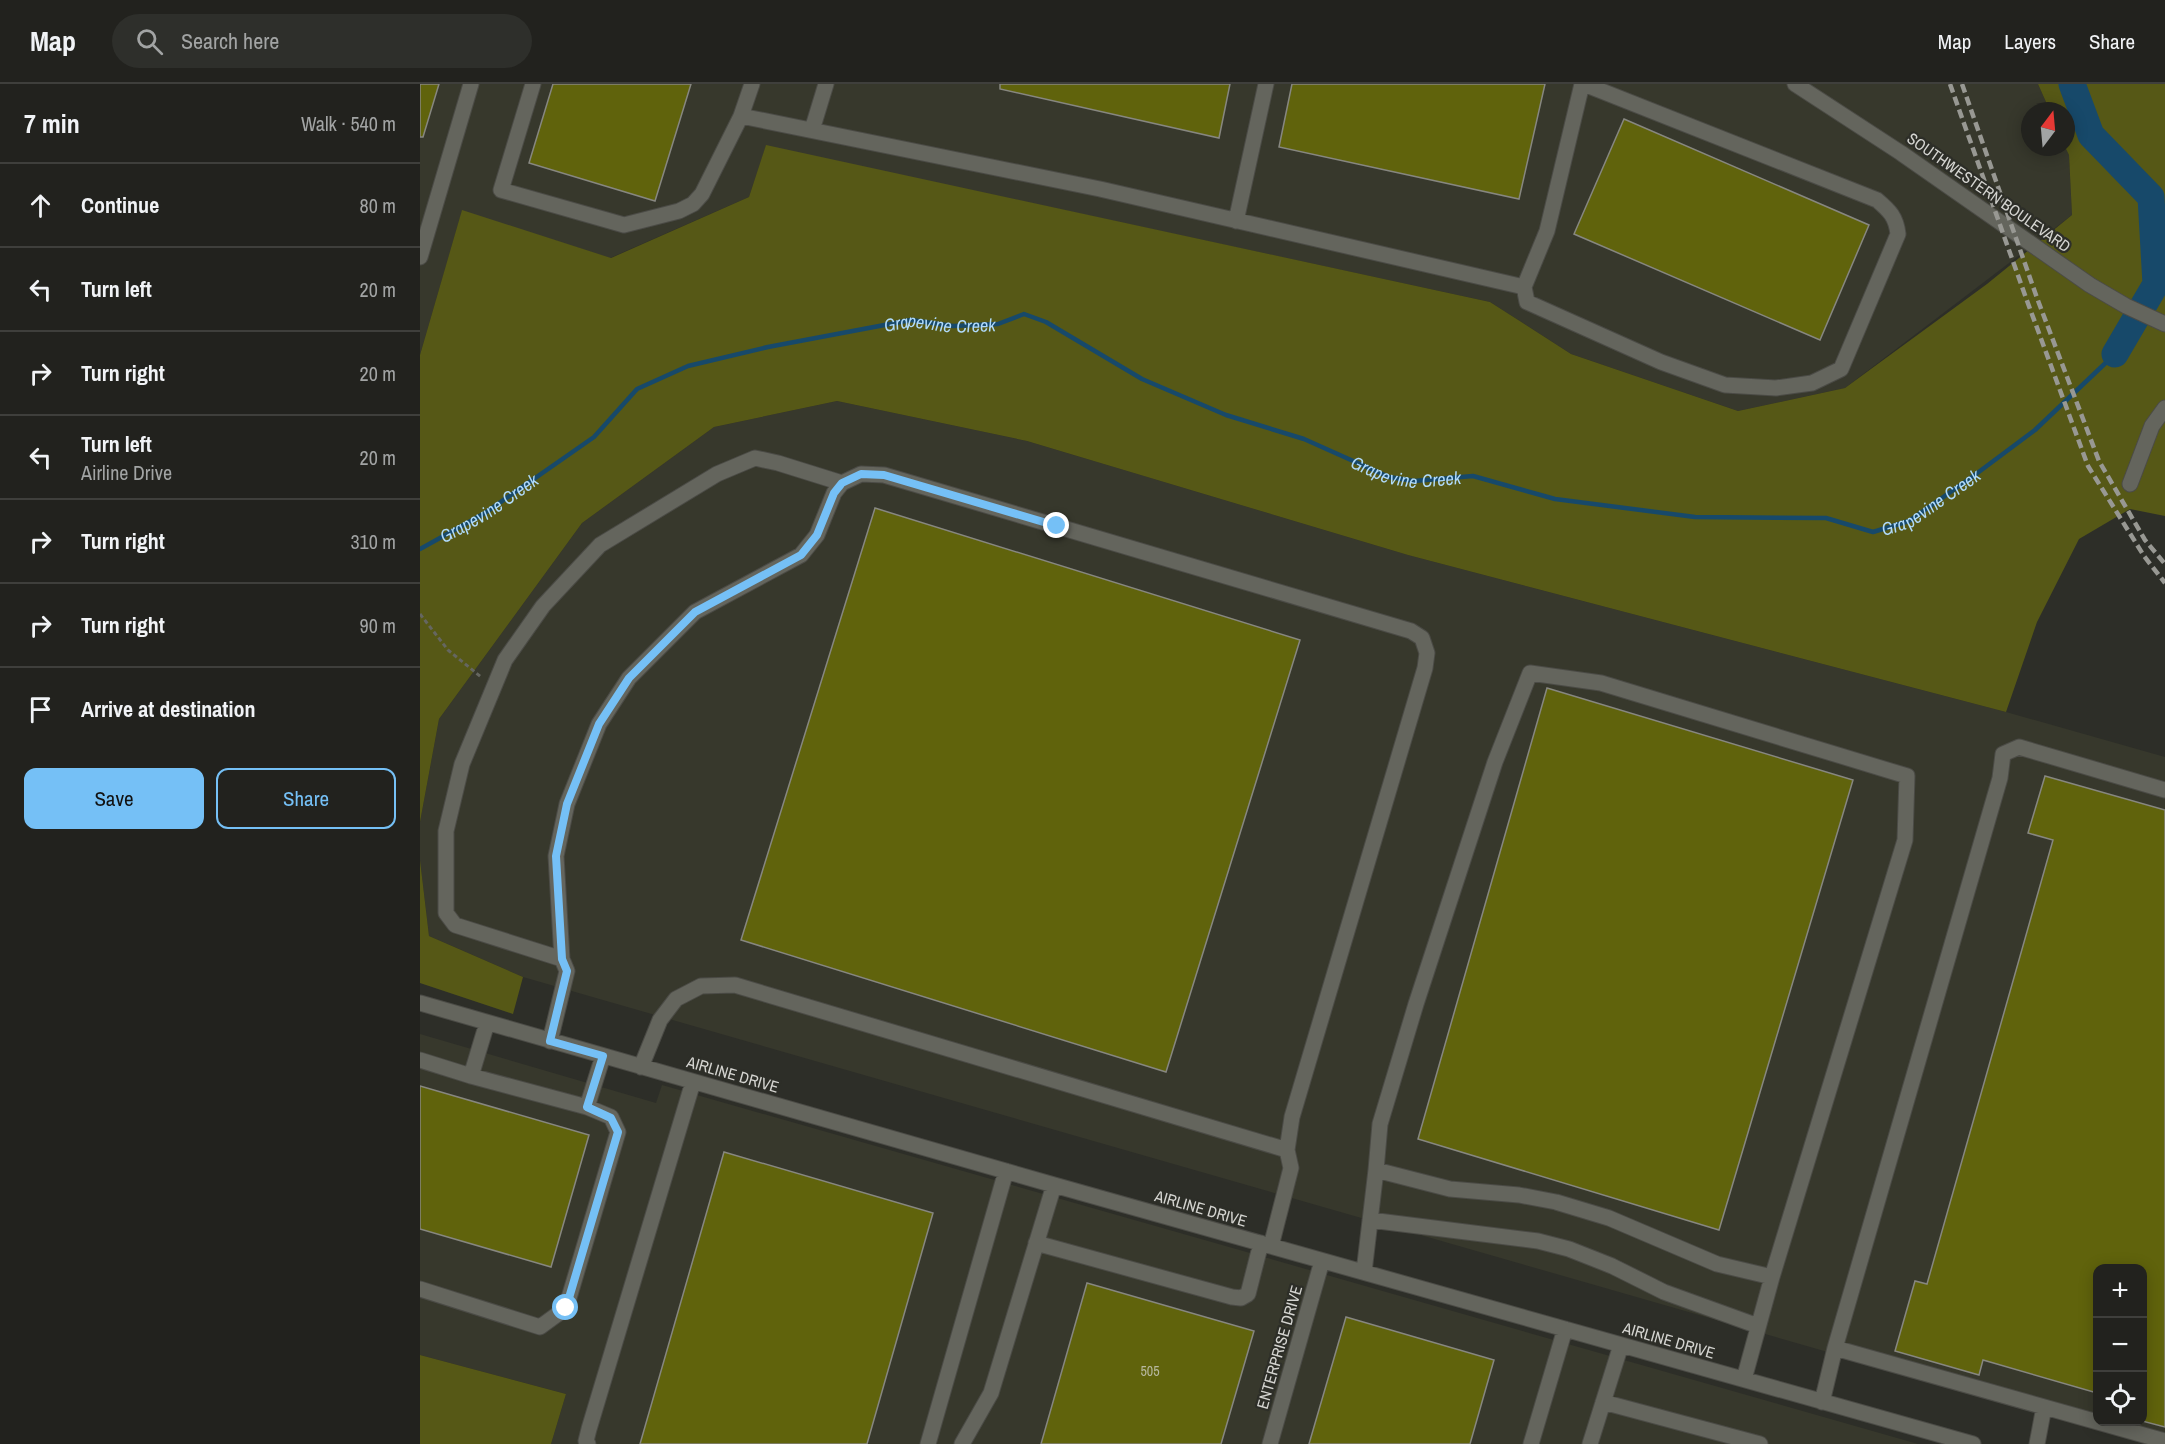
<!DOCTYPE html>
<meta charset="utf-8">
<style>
:root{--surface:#22221e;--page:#2e2f2b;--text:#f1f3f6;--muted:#a2a4a4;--line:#3f3f3c;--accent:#75c0f6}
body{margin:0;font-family:"Archivo Narrow",sans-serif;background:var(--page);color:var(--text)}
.controls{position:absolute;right:18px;bottom:18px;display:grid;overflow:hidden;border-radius:12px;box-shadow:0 3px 15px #0003}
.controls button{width:54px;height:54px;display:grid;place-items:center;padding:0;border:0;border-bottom:2px solid var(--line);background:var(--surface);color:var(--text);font:30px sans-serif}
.compass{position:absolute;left:1601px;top:18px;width:54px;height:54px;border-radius:50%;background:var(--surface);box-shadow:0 3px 15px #0003;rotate:16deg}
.stop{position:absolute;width:18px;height:18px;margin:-14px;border:4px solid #75c0f6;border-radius:50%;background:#fff}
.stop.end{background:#75c0f6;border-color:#fff;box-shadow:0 2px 6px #0008}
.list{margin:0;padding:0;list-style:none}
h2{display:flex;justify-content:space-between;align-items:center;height:78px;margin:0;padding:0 24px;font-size:26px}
h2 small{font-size:20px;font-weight:400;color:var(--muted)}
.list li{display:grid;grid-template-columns:39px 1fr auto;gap:18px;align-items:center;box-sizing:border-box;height:84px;padding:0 24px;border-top:2px solid var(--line)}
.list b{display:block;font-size:22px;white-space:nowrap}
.list p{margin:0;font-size:20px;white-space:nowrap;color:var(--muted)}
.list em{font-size:20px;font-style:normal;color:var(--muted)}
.actions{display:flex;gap:12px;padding:18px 24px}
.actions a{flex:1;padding:14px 0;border:2px solid var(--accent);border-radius:12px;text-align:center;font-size:21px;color:var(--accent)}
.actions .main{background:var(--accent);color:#111}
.icon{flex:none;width:33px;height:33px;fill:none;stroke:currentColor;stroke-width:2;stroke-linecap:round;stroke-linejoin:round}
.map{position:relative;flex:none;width:1745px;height:1360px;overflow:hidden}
header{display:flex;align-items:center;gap:36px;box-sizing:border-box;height:84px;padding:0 30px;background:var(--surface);border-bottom:2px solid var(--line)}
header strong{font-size:28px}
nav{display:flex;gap:33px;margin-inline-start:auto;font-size:21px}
.search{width:420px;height:54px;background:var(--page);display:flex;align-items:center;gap:15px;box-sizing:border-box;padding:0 21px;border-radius:33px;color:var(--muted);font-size:22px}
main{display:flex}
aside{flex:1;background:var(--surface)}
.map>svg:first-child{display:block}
.built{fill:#37382c;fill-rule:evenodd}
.green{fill:#565816}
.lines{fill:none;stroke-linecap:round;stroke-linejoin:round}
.stream{stroke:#17496a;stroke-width:4.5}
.river{stroke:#17496a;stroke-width:27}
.building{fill:#60630c;stroke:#878780;stroke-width:1.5}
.minor-casing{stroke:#4b4b46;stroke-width:17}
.path{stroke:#656660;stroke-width:3;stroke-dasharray:4.5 3;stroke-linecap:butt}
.minor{stroke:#64655d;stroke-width:15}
.rail{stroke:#989893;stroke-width:4.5;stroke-dasharray:9 4.5;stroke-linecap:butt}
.route{stroke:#75c0f6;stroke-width:8}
.labels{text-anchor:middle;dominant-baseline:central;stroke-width:4.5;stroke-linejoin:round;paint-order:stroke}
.number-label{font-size:14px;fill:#b7b89f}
.street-label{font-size:16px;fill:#d4d4d0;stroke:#2d2e28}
.water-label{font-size:18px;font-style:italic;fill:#b0dafa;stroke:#2d2e28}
</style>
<header>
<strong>Map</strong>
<div class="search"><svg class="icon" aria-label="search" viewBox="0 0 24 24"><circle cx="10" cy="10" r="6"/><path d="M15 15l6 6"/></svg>Search here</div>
<nav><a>Map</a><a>Layers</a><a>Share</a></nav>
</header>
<main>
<aside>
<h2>7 min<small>Walk · 540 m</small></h2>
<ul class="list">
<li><svg class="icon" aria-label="ahead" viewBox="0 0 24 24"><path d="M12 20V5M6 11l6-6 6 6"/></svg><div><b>Continue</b></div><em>80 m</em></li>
<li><svg class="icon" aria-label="left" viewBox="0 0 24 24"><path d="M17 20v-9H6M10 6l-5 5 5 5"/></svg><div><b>Turn left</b></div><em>20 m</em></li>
<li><svg class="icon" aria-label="right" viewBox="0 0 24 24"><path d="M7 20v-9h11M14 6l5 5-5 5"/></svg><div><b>Turn right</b></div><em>20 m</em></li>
<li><svg class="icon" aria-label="left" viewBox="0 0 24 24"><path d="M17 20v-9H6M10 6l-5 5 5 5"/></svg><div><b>Turn left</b><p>Airline Drive</p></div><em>20 m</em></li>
<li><svg class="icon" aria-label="right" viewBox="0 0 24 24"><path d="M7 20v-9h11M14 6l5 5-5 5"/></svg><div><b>Turn right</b></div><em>310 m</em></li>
<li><svg class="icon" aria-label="right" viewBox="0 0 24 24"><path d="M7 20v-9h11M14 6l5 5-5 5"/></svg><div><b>Turn right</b></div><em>90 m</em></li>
<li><svg class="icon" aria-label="arrive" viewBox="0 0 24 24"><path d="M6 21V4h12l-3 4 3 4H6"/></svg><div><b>Arrive at destination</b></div></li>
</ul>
<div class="actions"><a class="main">Save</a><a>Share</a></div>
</aside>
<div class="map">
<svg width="1745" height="1360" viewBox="0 0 1745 1360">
<rect width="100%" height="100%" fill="#2d2e28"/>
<!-- built -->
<path class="built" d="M0,0H1618L1630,27H1610V63H1645L1649,71L1652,131L1425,304L1318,327L1151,270L1070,218L346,62L329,113L190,174L42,127L0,271Z
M417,317L607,357L988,471L1586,628L1745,673V1360H1728L103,893L9,852L0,776V738L19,635L162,439L294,343ZM1678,1184H1722V1338H1678Z
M0,950L236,1019L242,1001L1498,1360H131L146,1310L0,1271Z"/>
<!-- green -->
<path class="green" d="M1618,0H1745V432L1710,425L1659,455L1617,538L1586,628L988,471L607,357L417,317L294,343L162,439L19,635L0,738V271L42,126L191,174L329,113L346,61L1070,218L1151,270L1318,327L1425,304L1567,200L1652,131L1649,71L1645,63L1646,27H1630Z
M0,776L9,852L103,893L93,930L0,899Z
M0,1271L146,1310L131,1360H0Z"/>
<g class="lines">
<!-- stream -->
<path class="stream" id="s1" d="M0,465L65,429L174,353L217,305L268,282L348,263L491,236L533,242L578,240L604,230L626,238L722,295L806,331L884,355L969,393L994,397L1053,392L1135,415L1275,433L1406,434L1453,448L1489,437L1552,393L1615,346L1695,270"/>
<!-- river -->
<path class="river" d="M1652,0L1671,51L1731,113L1736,200L1695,270"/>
</g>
<!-- building -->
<path class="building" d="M0,0H19L3,53H0Z
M133,0H271L235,117L109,79Z
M580,0H810L799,54L580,5Z
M872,0H1125L1099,115L859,63Z
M1204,35L1449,141L1400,256L1154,150Z
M455,424L880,556L746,988L321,856Z
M1127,604L1433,696L1299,1146L998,1055Z
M1625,692L1745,726V1343L1722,1337V1185H1677V1309L1563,1276L1559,1291L1475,1267L1495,1197L1507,1200L1633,756L1608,749Z
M0,1002L169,1051L131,1183L0,1145Z
M304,1068L513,1129L447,1360H220Z
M667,1199L834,1247L801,1360H621Z
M926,1233L1074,1276L1050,1360H889Z"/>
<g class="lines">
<!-- minor casing -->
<g class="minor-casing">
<path id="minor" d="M113,0L81,106L204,141L259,127L273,120L282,110L321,32
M332,0L321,32L680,105L1104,203L1127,147L1162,0
M1375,0L1481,69L1670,201L1706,222L1745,240
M392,46L406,0
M816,137L846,0
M0,173L51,0
M1104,203L1107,218L1241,278L1305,301L1356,304L1392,299L1421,285L1478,150C1476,133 1470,127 1457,116L1164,0
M1710,400L1732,342L1745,324
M1745,706L1599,663L1583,670L1580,694L1415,1264L1745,1357
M142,875L35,841L26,829V747L42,680L85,576L123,522L180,461L297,390L335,374L358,379L422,399
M0,919L634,1101L1553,1360
M67,939L51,992L167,1023L183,972
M130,957L147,887L142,875L136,772L147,720L179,640L209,594L275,528L381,471L397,451L414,409L422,399L441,390L464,391L991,547L1002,554L1007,569L1005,584L872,1033L867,1066L871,1084L851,1162
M0,976L51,992
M221,983L240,936L256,915L281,902L315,901L867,1066
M956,1086L960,1040L996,920L1075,678L1110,589L1181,599L1487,692L1485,756L1352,1193
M950,1136L1118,1157L1149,1165L1192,1182L1244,1208L1338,1242
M616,1159L812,1213L821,1214L828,1210L841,1159
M944,1188L956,1086L1030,1105L1099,1111L1136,1118L1189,1134L1297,1180L1352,1193L1324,1295
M0,1205L120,1243L146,1224L198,1048L191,1033L167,1023
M1183,1318L1340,1360
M1402,1318L1415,1264
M168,1360L166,1357L169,1345L273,998
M508,1360L586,1087
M542,1360L571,1309L634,1101
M850,1360L902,1177
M1111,1360L1145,1245
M1170,1360L1201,1261
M1617,1360L1624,1323"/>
</g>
<!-- path -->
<path class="path" d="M0,530L28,566L61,593"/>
<!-- minor -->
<use href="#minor" class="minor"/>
<!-- rail -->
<path class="rail" d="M1530,0L1606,214L1668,382L1724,472L1745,499
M1542,0L1617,214L1679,377L1725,456L1745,480"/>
</g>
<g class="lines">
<!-- route -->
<path class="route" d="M146,1224L198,1048L191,1034L167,1023L183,972L130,957L147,887L142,875L136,772L147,720L179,640L209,594L275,528L381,471L397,451L414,409L422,399L441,390L464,391L637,442"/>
</g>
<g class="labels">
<!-- number labels -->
<g class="number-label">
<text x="730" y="1287">505</text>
</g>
<!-- street labels -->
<g class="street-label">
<text transform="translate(1569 108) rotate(35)">SOUTHWESTERN BOULEVARD</text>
<text transform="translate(313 990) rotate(16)">AIRLINE DRIVE</text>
<text transform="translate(781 1124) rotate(16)">AIRLINE DRIVE</text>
<text transform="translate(1249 1256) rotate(16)">AIRLINE DRIVE</text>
<text transform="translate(859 1263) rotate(-74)">ENTERPRISE DRIVE</text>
</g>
<!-- water labels -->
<g class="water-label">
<text stroke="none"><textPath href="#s1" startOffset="584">Grapevine Creek</textPath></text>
<text stroke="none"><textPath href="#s1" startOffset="1088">Grapevine Creek</textPath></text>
<text stroke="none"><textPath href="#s1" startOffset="1628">Grapevine Creek</textPath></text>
<text stroke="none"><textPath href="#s1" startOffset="80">Grapevine Creek</textPath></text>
</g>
</g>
</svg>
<div class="controls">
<button>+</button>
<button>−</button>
<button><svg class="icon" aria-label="locate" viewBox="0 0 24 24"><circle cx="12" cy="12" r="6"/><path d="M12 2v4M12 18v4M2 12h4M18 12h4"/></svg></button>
</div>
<svg class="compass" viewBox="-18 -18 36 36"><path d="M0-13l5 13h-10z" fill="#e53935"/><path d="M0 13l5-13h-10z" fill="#a2a4a4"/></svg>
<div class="stop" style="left:146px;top:1224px"></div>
<div class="stop end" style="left:637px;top:442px"></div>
</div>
</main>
